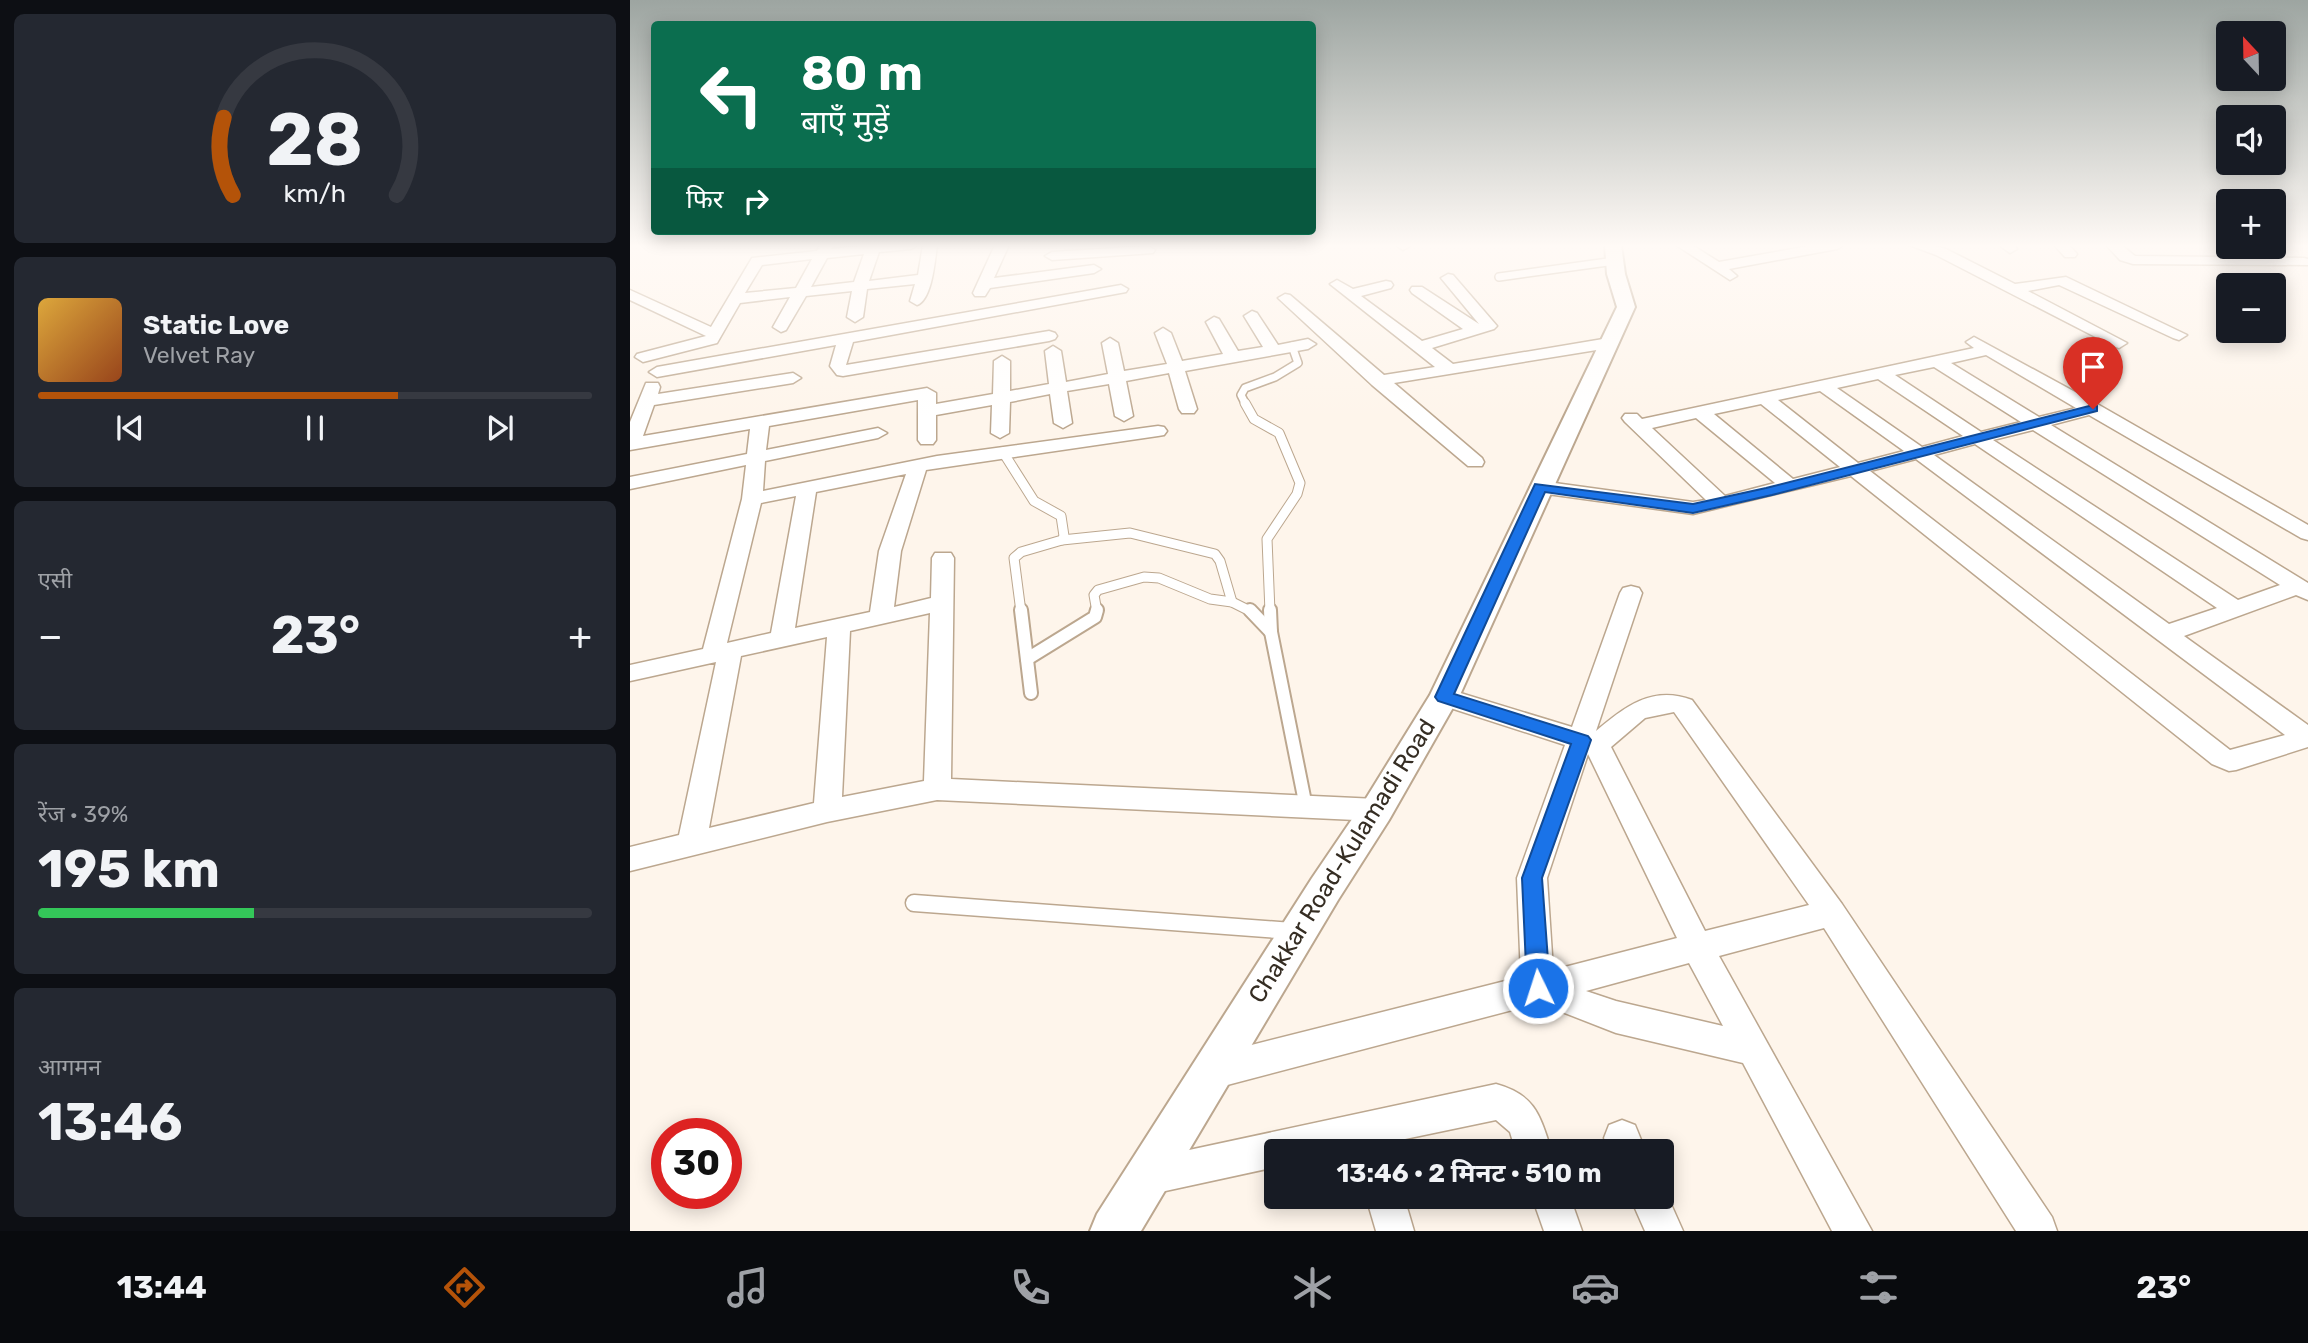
<!DOCTYPE html>
<html lang="hi">
<head>
<meta charset="utf-8">
<style>
	:root { --surface:#171b24; --page:#242831; --text:#f1f3f6; --muted:#9ea1a6; --line:#363941; --accent:#b45309 }
	body { margin:0; font-family:Rubik,"Noto Sans Devanagari",sans-serif; background:var(--page); color:var(--text); height:100vh; display:flex; flex-direction:column; font-size:26px; white-space:nowrap }
	* { box-sizing:border-box; margin:0 }
	p { font-size:23px; color:var(--muted) }
	.icon { flex:none; width:38px; height:38px; fill:none; stroke:currentColor; stroke-width:2; stroke-linecap:round; stroke-linejoin:round }
	.map { position:relative; flex:1; overflow:hidden }
	.sheet { display:flex; flex-direction:column; gap:14px; padding:14px; background:#0d0f14; width:630px }
	.sheet>* { flex:none }
	.banner { position:absolute; left:21px; top:21px; width:665px; height:214px; border-radius:7px; box-shadow:0 4px 18px #0003; background:#0b6e4f; color:#fff; overflow:hidden }
	.needle { width:46px; rotate:338deg }
	.fabs { position:absolute; left:1586px; top:21px; display:grid; gap:14px }
	.fabs a { display:grid; place-items:center; width:70px; height:70px; border-radius:7px; background:var(--surface); box-shadow:0 4px 18px #0003; font-size:35px }
	.speed { position:absolute; left:21px; top:1118px; display:flex; gap:14px; font-size:35px; font-weight:700; text-align:center }
	.speed>* { display:grid; place-content:center; width:91px; height:91px; border-radius:50%; background:var(--surface); box-shadow:0 4px 18px #0003; line-height:1 }
	.speed .limit { border:10px solid #d22; background:#fff; color:#111 }
	.pin { position:absolute; display:grid; place-items:center; width:60px; height:60px; color:#fff; margin:-72px -30px; border-radius:50% 50% 50% 0; rotate:-45deg; box-shadow:0 0 7px #0007 }
	.pin .icon { rotate:45deg }
	.me { position:absolute; width:77px; margin:-38px; rotate:356deg; stroke-linejoin:round; filter:drop-shadow(0 0 5px #0008) }
	.turn { display:flex; align-items:center; gap:24px; height:147px; padding:0 35px; font-size:32px }
	.turn .icon { width:91px; height:91px; stroke-width:2.5 }
	.turn b { display:block; font-size:49px; line-height:60px }
	.then { display:flex; align-items:center; height:66px; padding:0 35px; background:#0003; gap:14px; font-size:26px }
	.big { font-size:52px; font-weight:700; line-height:1.1 }
	.sheet .card { flex:1; display:flex; flex-direction:column; justify-content:center; gap:10px; min-width:0; padding:0 24px; border-radius:10px; background:var(--page) }
	.sheet .dial { align-items:center; gap:0 }
	.dial svg { height:182px; overflow:visible; fill:none; stroke:var(--line); stroke-width:7; stroke-linecap:round; text-anchor:middle }
	.dial text { fill:var(--text); stroke:none }
	.song { display:flex; align-items:center; gap:21px }
	.cover { width:84px; height:84px; border-radius:10px; background:linear-gradient(135deg,hsl(40 70% 55%),hsl(20 70% 35%)) }
	.played { height:7px; border-radius:4px; background:linear-gradient(90deg,var(--accent) 65%,var(--line) 65%) }
	.keys { display:flex; justify-content:space-around; direction:ltr }
	.heat { display:flex; justify-content:space-between; align-items:center; font-size:38px; direction:ltr }
	.charge { height:10px; border-radius:5px; background:linear-gradient(90deg,#34c759 39%,var(--line) 0) }
	.trip { position:absolute; left:634px; top:1139px; width:410px; height:70px; border-radius:7px; background:var(--surface); box-shadow:0 4px 18px #0003; font-weight:700; line-height:70px; text-align:center }
	.tab-bar { display:flex; height:112px; justify-content:space-around; align-items:center; background:#090b0e; color:var(--muted) }
	.tab-bar .icon { width:49px; height:49px }
	.tab-bar .on { color:var(--accent) }
	.tab-bar b { font-size:32px; color:var(--text) }
	main { display:flex; flex:1; min-height:0 }
	.map>svg:first-child { display:block }
	.lines { fill:none; stroke-linecap:round; stroke-linejoin:round }
	.service-far3-casing { stroke:#bca78f; stroke-width:10 }
	.service-far2-casing { stroke:#bca78f; stroke-width:11 }
	.service-far1-casing { stroke:#bca78f; stroke-width:16 }
	.service-casing { stroke:#bca78f; stroke-width:19 }
	.minor-casing { stroke:#bca78f; stroke-width:3 }
	.tertiary-casing { stroke:#bca78f; stroke-width:4 }
	.service-far3 { stroke:#fff; stroke-width:7 }
	.service-far2 { stroke:#fff; stroke-width:9 }
	.service-far1 { stroke:#fff; stroke-width:12 }
	.service { stroke:#fff; stroke-width:16 }
	.minor { fill:#fff; fill-rule:evenodd }
	.tertiary { fill:#fff; fill-rule:evenodd }
	.route { fill:#1a73e8; stroke:#114b97; stroke-width:2 }
	.labels { text-anchor:middle; stroke-width:7; stroke-linejoin:round; paint-order:stroke }
	.street-label { font-size:24px; fill:#352d23; stroke:#fff }
</style>
</head>
<body>
<main>
<section class="sheet">
<div class="card dial"><svg viewBox="0 0 100 80">
<path d="M14 69A42 42 0 1 1 86 69"/>
<path d="M14 69A42 42 0 0 1 10 35" stroke="#b45309"/>
<text x="50" y="56" font-size="32" font-weight="700">28</text>
<text x="50" y="72" font-size="11">km/h</text>
</svg></div>
<div class="card">
<div class="song"><i class="cover"></i><div><b>Static Love</b><p>Velvet Ray</p></div></div>
<div class="played"></div>
<div class="keys"><svg class="icon" aria-label="previous" viewBox="0 0 24 24"><path d="M18 5L8 12l10 7zM5 5v14"/></svg><svg class="icon" aria-label="pause" viewBox="0 0 24 24"><path d="M8 5v14M16 5v14"/></svg><svg class="icon" aria-label="next" viewBox="0 0 24 24"><path d="M6 5l10 7-10 7zM19 5v14"/></svg></div>
</div>
<div class="card"><p>एसी</p>
<div class="heat"><a>−</a><b class="big">23°</b><a>+</a></div>
</div>
<div class="card"><p>रेंज · 39%</p><b class="big">195 km</b><div class="charge"></div></div>
<div class="card"><p>आगमन</p><b class="big">13:46</b></div>
</section>
<div class="map">
<svg width="1678" height="1231" viewBox="0 0 1678 1231">
	<rect width="100%" height="100%" fill="#fef5eb"/>
	<g class="lines">
		<g class="service-far3-casing">
			<g id="service-far3">
				<polyline points="869,277 985,261"/>
				<polyline points="616,405 611,395 615,388 645,377 668,363 662,346"/>
			</g>
		</g>
		<g class="service-far2-casing">
			<g id="service-far2">
				<polyline points="615,403 624,419 649,433 670,483 667,494 637,539 640,612"/>
				<polyline points="373,452 404,501 431,516 434,536 432,540 391,552 384,558 391,612"/>
				<polyline points="432,540 500,533 585,554 590,561 602,602"/>
				<polyline points="467,612 464,595 468,590 514,577 529,578 580,599 602,602 622,612"/>
			</g>
		</g>
		<g class="service-far1-casing">
			<g id="service-far1">
				<polyline points="391,610 401,693"/>
				<polyline points="620,610 641,632"/>
				<polyline points="640,610 641,632 676,807"/>
				<polyline points="397,659 465,617 467,610"/>
			</g>
		</g>
		<g class="service-casing">
			<polyline id="service" points="284,903 662,931"/>
		</g>
		<g class="minor-casing">
			<g id="minor">
				<path d="M190 245H204L201 249 242 245H288L281 249 249 252 239 281 288 275 293 245H307C305 260 302 300 287 305L280 301 285 284 237 289 233 317 225 322 217 317 222 291 176 296 156 330 151 332 143 327 160 297 110 303 87 343 13 362 5 357 7 354 76 336 0 300V290L81 327 122 258 187 251ZM234 254 224 282 181 287 197 258ZM182 259 166 288 115 293 132 265Z"/>
				<polygon points="365,245 379,245 364,278 464,265 471,269 464,273 360,288 355,296 345,296 343,293"/>
				<polygon points="766,245 780,245 780,246 773,250"/>
				<polygon points="1046,245 1062,245 1089,262 1185,245 1214,245 1207,249 1099,269 1107,276 1100,280"/>
				<polygon points="1279,245 1301,245 1316,249 1385,284 1436,277 1557,335 1549,340 1543,338 1429,285 1398,291 1497,343 1489,348 1483,346 1306,255"/>
				<polygon points="1369,245 1384,245 1387,249 1380,253"/>
				<polygon points="1424,245 1439,245 1447,254 1445,257 1435,257"/>
				<polygon points="1476,245 1491,245 1505,256 1674,258 1678,259 1678,265 1503,264 1490,260"/>
				<polygon points="518,246 525,250 523,253 422,260 415,256 422,252"/>
				<polygon points="818,274 823,275 867,326 864,329 802,348 823,364 979,338 987,343 979,348 764,383 852,458 854,462 852,466 838,466 742,385 648,298 655,294 660,295 754,375 805,367 700,284 707,280 723,289 756,281 761,282 763,285 761,288 731,296 792,341 833,329 782,293 780,290 782,287 792,287 849,324 811,278"/>
				<polygon points="491,285 498,289 496,292 223,342 216,365 419,331 425,333 427,336 425,339 419,341 213,376 207,375 200,366 206,345 27,377 19,372 27,367"/>
				<path d="M622 311 627 313 648 345 678 339 686 344 678 349 555 371 567 409 564 413H552L549 409 539 373 496 381 503 416 494 421 485 416 479 384 437 391 442 423 433 428 424 423 420 394 380 402 379 433 370 438 361 433 362 405 306 415V440L303 444H291L288 440V400L139 426 136 450 248 428 257 433 248 438 135 461 133 491 307 456 528 426 534 427 537 431 534 435 528 436 296 470 271 551 264 607 301 598 302 558 305 553H321L324 558 321 779 747 799 757 802 761 810 757 818 747 821 307 800 197 822 0 871V847L49 835 86 662 0 681V665L73 649 112 499 116 465 0 489V477L117 454 120 429 0 450V422L16 383H28L30 387 28 394 163 373 171 378 163 383 24 405 13 436 297 388 306 393V404L363 394 364 361 372 356 380 361V391L419 384 415 351 423 346 431 351 436 382 478 374 472 343 480 338 488 343 494 371 537 364 525 333 533 328 541 333 552 361 593 354 576 322 584 317 589 319 608 351 633 347 614 316ZM276 474 249 551 240 612 165 628 186 492ZM166 496 141 633 97 643 131 503ZM300 613 294 781 212 797 220 631ZM197 637 184 803 79 828 111 656Z"/>
				<path d="M1344 337 1469 405 1678 525V540L1671 538 1459 415 1421 425 1678 583V600L1666 595 1554 636 1678 725V747L1606 770 1599 771 1582 764 1221 476 1063 514 910 493 900 487 910 481 1063 502 1076 500 995 422 992 418 995 414H1007L1012 419 1344 348 1336 342ZM1356 355 1446 408 1409 417 1321 363ZM1304 367 1391 422 1351 432 1265 375ZM1248 379 1333 436 1292 447 1207 388ZM1190 391 1274 451 1228 463 1148 400ZM1131 404 1210 467 1163 479 1084 414ZM1066 418 1145 483 1095 496 1022 428ZM1403 430 1650 585 1608 600 1363 440ZM1345 444 1587 608 1539 624 1304 455ZM1286 459 1655 735 1600 750 1240 471Z"/>
				<path d="M1001 586 1009 588 1012 593 966 731C995 707 1022 685 1062 700L1212 904 1422 1217 1427 1231H1386L1194 928 1089 956 1242 1231H1202L1113 1063 986 1033 909 1003 582 1089 570 1084 565 1072 570 1060 582 1055 891 977 887 878 935 745 805 703 802 697 805 691 814 688 942 727 990 593 993 588ZM1044 712 1179 905 1075 931 981 747 1015 718ZM958 754 1047 938 923 970 917 878ZM1059 963 1093 1026 986 1001 956 991Z"/>
				<path d="M866 1084C906 1095 910 1116 922 1152H886L880 1132 866 1120 756 1143 759 1152H646V1167L517 1195 504 1190 499 1177 504 1164 517 1159Z"/>
				<polygon points="992,1120 1005,1125 1016,1152 980,1152 974,1138 979,1125"/>
				<polygon points="1031,1183 1032,1184 1053,1231 1015,1231 1000,1197 1031,1197"/>
				<polygon points="736,1197 774,1197 784,1231 746,1231"/>
				<polygon points="902,1197 940,1197 952,1231 914,1231"/>
			</g>
		</g>
		<g class="tertiary-casing">
			<polygon id="tertiary" points="975,245 991,245 995,274 1005,307 829,697 759,820 708,900 511,1231 460,1231 467,1214 682,878 735,800 800,695 987,307 977,274"/>
		</g>
		<use href="#service-far3" class="service-far3"/>
		<use href="#service-far2" class="service-far2"/>
		<use href="#service-far1" class="service-far1"/>
		<use href="#service" class="service"/>
		<use href="#minor" class="minor"/>
		<use href="#tertiary" class="tertiary"/>
	</g>
	<linearGradient id="sky" x2="0" y2="1"><stop stop-color="#9da5a1"/><stop offset="0.59" stop-color="#fffaf6"/><stop offset="1" stop-color="#fffaf6" stop-opacity="0"/></linearGradient>
	<rect width="1678" height="417" fill="url(#sky)"/>
	<polygon class="route" points="1463,405 1467,406 1467,411 1142,495 1063,513 915,492 824,694 958,736 961,740 912,878 920,988 916,995 908,998 900,995 897,988 892,878 941,744 808,701 805,697 905,484 1063,504 1136,488"/>
	<g class="labels">
		<g class="street-label">
			<text transform="translate(712 861) rotate(-58)" y="8">Chakkar Road-Kulamadi Road</text>
		</g>
	</g>
</svg>
<div class="fabs">
<a><svg class="needle" viewBox="-14 -14 28 28"><path d="M0-13l5 13h-10z" fill="#e53935"/><path d="M0 13l5-13h-10z" fill="#9ea1a6"/></svg></a>
<a><svg class="icon" aria-label="sound" viewBox="0 0 24 24"><path d="M4 9h4l5-4v14l-5-4H4zM17 9q2 3 0 6"/></svg></a>
<a>+</a>
<a>−</a>
</div>
<div class="speed"><div class="limit">30</div></div>
<div class="pin" style="left:1463px;top:409px;background:#d93025"><svg class="icon" aria-label="arrive" viewBox="0 0 24 24"><path d="M6 21V4h12l-3 4 3 4H6"/></svg></div>
<svg class="me" style="left:908px;top:988px" viewBox="-20 -20 40 40"><circle r="17" fill="#1a73e8" stroke="#fff" stroke-width="3"/><path d="M0-11L8 9 0 5-8 9z" fill="#fff"/></svg>
<div class="trip">13:46 · 2 मिनट · 510 m</div>
<div class="banner">
<div class="turn"><svg class="icon" aria-label="left" viewBox="0 0 24 24"><path d="M17 20v-9H6M10 6l-5 5 5 5"/></svg><div><b>80 m</b>बाएँ मुड़ें</div></div>
<div class="then">फिर<svg class="icon" aria-label="right" viewBox="0 0 24 24"><path d="M7 20v-9h11M14 6l5 5-5 5"/></svg></div>
</div>
</div>
</main>
<nav class="tab-bar">
<b>13:44</b>
<svg class="icon on" aria-label="directions" viewBox="0 0 24 24"><path d="M12 3l9 9-9 9-9-9zM9 14v-3h6M13 9l2 2-2 2"/></svg>
<svg class="icon" aria-label="music" viewBox="0 0 24 24"><path d="M9 18V5l10-2v13"/><circle cx="6" cy="18" r="3"/><circle cx="16" cy="16" r="3"/></svg>
<svg class="icon" aria-label="phone" viewBox="0 0 24 24"><path d="M5 4h4l2 5-3 2q2 4 5 5l2-3 5 2v4C11 20 4 13 5 4z"/></svg>
<svg class="icon" aria-label="climate" viewBox="0 0 24 24"><path d="M12 3v18M4 7l16 10M4 17L20 7"/></svg>
<svg class="icon" aria-label="car" viewBox="0 0 24 24"><path d="M5 17H2v-5l4-1 3-4h7l3 4 3 1v5h-3M9 17h6M6 11h13"/><circle cx="7" cy="17" r="2"/><circle cx="17" cy="17" r="2"/></svg>
<svg class="icon" aria-label="filters" viewBox="0 0 24 24"><path d="M4 7h16M4 17h16"/><circle cx="9" cy="7" r="2"/><circle cx="15" cy="17" r="2"/></svg>
<b>23°</b>
</nav>
</body>
</html>
